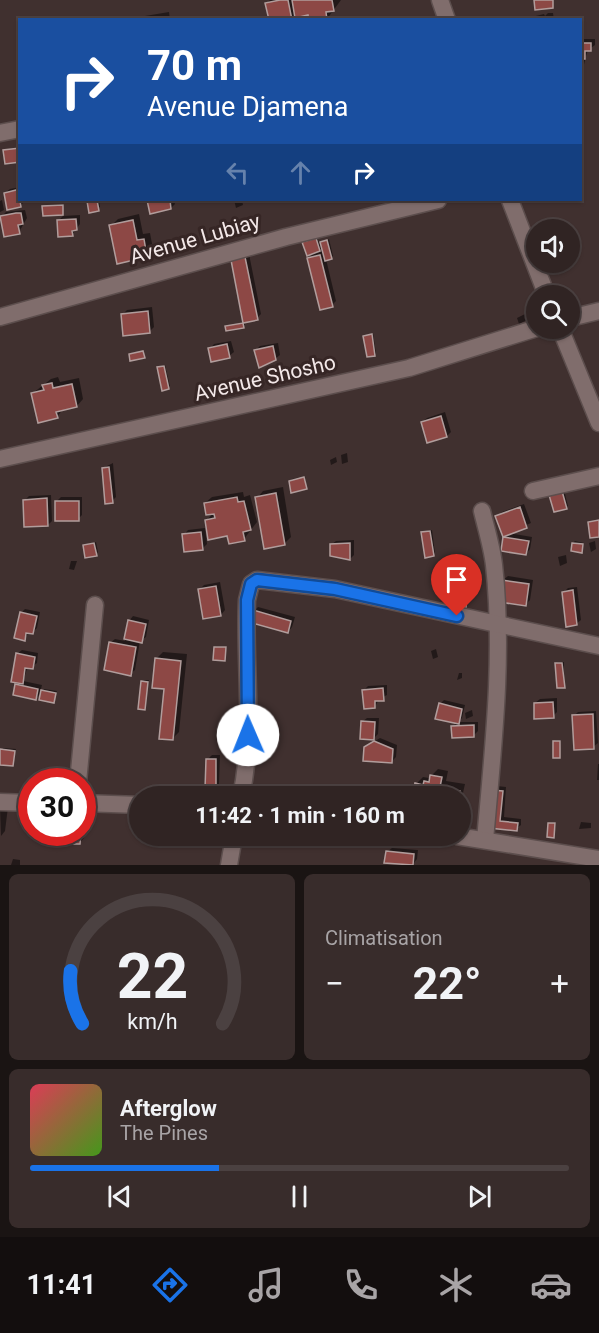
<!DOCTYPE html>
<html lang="fr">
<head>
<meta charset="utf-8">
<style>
	:root { --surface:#302423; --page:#382c2b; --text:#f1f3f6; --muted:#a8a4a6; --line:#4b4141; --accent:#1a73e8 }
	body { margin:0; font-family:Roboto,sans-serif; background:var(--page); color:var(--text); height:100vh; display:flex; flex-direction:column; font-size:22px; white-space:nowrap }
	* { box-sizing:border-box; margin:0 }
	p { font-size:20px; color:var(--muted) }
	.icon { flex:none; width:33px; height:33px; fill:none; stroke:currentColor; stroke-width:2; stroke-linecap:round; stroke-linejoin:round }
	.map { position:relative; height:865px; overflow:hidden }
	.drawer { display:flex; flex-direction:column; gap:9px; padding:9px; background:#1a1413; flex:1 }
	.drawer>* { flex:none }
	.banner { position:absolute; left:18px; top:18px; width:564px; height:183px; border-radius:0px; box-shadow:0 2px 4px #0004,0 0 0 2px var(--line); background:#1a4fa0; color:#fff; overflow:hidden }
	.tools { position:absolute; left:526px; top:219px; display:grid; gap:12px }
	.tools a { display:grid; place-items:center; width:54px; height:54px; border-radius:50%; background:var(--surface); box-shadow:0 2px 4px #0004,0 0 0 2px var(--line); font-size:30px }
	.speed { position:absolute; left:18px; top:768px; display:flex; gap:12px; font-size:30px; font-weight:700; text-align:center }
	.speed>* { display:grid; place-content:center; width:78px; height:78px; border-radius:50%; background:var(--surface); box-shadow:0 2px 4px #0004,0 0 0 2px var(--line); line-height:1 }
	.speed .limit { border:9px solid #d22; background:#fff; color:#111 }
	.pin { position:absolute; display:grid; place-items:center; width:51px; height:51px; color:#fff; margin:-62px -26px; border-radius:50% 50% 50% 0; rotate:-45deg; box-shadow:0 0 6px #0007 }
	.pin .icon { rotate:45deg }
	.me { position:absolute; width:66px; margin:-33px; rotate:359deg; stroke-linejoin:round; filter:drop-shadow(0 0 4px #0008) }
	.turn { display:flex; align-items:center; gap:21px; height:126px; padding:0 30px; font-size:27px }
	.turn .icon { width:78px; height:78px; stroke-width:2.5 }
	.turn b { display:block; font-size:42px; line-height:51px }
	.lanes { display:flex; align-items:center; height:57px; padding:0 30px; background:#0003; justify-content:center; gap:30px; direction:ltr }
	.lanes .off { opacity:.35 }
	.big { font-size:45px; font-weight:700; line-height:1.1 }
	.drawer .widget { flex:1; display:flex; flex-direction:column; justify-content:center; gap:9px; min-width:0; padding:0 21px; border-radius:9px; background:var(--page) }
	.drawer .dial { align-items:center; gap:0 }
	.dial svg { height:156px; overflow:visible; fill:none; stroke:var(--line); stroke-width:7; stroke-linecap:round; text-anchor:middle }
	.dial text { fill:var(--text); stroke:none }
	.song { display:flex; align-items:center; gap:18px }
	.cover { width:72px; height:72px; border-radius:9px; background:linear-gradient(135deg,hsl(350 70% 55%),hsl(100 70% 35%)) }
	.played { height:6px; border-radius:3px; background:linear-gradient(90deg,var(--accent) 35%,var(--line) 35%) }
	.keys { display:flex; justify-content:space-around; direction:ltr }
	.heat { display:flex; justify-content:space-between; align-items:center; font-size:33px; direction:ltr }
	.drawer .tiles { flex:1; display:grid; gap:9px; grid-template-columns:1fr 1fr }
	.widget:last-child { grid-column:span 2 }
	.trip { position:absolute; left:129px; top:786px; width:342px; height:60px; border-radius:30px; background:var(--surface); box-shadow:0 2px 4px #0004,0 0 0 2px var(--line); font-weight:700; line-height:60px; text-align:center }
	.menu { display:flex; height:96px; justify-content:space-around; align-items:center; background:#130e0e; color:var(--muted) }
	.menu .icon { width:42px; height:42px }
	.menu .current { color:var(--accent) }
	.menu b { font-size:27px; color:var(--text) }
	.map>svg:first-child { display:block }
	.shadow { fill:#0007; fill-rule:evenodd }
	.building { fill:#8d4845; stroke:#b19d9c; stroke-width:1.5 }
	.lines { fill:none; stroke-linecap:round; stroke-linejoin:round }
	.minor-casing { stroke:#5c4e4d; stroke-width:19 }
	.minor { stroke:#806d6c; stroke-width:16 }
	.route-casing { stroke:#114b97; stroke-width:15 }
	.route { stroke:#1a73e8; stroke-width:10 }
	.labels { text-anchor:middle; stroke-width:6; stroke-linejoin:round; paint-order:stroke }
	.street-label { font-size:21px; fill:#f3e8e8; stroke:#362625 }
</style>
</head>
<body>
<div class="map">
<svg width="599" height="865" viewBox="0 0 599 865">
	<rect width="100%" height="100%" fill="#40302f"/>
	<g class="shadow">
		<polygon points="270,0 341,0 327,19 310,14 299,16 300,20 270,20 267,3"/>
		<polygon points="169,12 170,20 141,20 145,16"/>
		<polygon points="548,13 553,13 554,20 519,20 544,14 545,16"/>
		<polygon points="580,39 595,39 595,45 588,50 586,56 583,69 580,69"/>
		<polygon points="20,187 20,200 25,201 21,205 5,193 10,189"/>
		<polygon points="2,200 4,210 0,212 0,201"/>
		<polygon points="30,200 47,200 30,202"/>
		<polygon points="90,200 99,200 100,207 90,211"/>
		<polygon points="149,200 174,200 175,204 171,208 151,212"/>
		<polygon points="234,200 242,200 243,205 236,208"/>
		<polygon points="64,204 62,214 44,207 46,205"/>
		<polygon points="25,210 27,218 19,232 1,217 6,212"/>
		<polygon points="139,214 143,234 150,233 153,249 146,256 111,226 118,219"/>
		<polygon points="80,215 80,224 72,235 59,220 63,216"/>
		<path d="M317 237 320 245 329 239 333 256 326 259 336 301 332 305 309 258 316 251 304 243ZM323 247 324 251 316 253Z"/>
		<polygon points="249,254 261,314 257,318 244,321 245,325 243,326 227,327 244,322 232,261"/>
		<polygon points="152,307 154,327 150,331 123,314 127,310"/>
		<polygon points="527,313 529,319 519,324 517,318"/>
		<polygon points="373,333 376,353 374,355 365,336"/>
		<polygon points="231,341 234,352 229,356 210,349 214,344"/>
		<polygon points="278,343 280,355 275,359 256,350 260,346"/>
		<polygon points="165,365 170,386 168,388 159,368"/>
		<polygon points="58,377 60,382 79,378 83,399 77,406 63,409 57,417 33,393 51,379"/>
		<polygon points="445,412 451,432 447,436 422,422 427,418"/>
		<polygon points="347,453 348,462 342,464 341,455"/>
		<polygon points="336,457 337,462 331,465 330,460"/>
		<polygon points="113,463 116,497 112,501 103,468"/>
		<polygon points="305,476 306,488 290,481 292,479"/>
		<polygon points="283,487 291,537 285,543 257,498 263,491"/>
		<polygon points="564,490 568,506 566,507 551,495"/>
		<polygon points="243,492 244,497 250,495 257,522 244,539 228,534 207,520 214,512 205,503 212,497"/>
		<polygon points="51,495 52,521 48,525 25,500 29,496"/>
		<polygon points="61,497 82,497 82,515 78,519 56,502"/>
		<polygon points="524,504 531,523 508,533 532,537 530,549 526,554 502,550 504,536 497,516 502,512"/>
		<polygon points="205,528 207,544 202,549 184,535 188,530"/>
		<polygon points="432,530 435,553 433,555 423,532"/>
		<polygon points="354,540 354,555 350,559 342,559 342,555 331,545 336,541"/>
		<polygon points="575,541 584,543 581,551 573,543"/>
		<polygon points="595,541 596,549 591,552 589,543"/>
		<polygon points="96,542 98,552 96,554 85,545"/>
		<polygon points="566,555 567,563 560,566 558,557"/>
		<polygon points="71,561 77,561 74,570 69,569"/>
		<polygon points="508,576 533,580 530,600 526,604 503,580"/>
		<polygon points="220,582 225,610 221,615 199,590 204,585"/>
		<polygon points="577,587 581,620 576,624 564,592 568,588"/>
		<polygon points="462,593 468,594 466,607 460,595"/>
		<polygon points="258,607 295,617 292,627 288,632 254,611"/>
		<polygon points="25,609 40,612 37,628 33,632 29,632 24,639 21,613"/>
		<polygon points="133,616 149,620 146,637 140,641 135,670 130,674 110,643 115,639 125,641 129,621"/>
		<polygon points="217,646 227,646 224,659 215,647"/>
		<polygon points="436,649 438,657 433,659 431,651"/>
		<polygon points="22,650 38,653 37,663 32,667 28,666 23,681 42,685 40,693 44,689 57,691 53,702 42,692 36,698 16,685 19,682 17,654"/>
		<polygon points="163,652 187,654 179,732 172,739 165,688 156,659"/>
		<polygon points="558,662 564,662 564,686 556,664"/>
		<polygon points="459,673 462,673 462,678 457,680"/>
		<polygon points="144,680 149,680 144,708 142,682"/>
		<polygon points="387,685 387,695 379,699 375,707 364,690 368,686"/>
		<polygon points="557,698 557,712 553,716 535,703 540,699"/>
		<polygon points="444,700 465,705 462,718 458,722 478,722 478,731 474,735 453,727 457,722 440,704"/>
		<polygon points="472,710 473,716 466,719 465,713"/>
		<polygon points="596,711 598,743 593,747 574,716 578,712"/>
		<polygon points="367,718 379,718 378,734 374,738 362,722"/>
		<polygon points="380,738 397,745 396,757 391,762 365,747"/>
		<polygon points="556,740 561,740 559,756 554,742"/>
		<polygon points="3,748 16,749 13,764 0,763"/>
		<polygon points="212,755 220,755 219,784 215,788 207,760"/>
		<polygon points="598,764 599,764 599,780 597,780"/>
		<polygon points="438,769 448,771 446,781 465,784 460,806 460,796 414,796 416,784 423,777 429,778"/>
		<polygon points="497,786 506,787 504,817 521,819 521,825 516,829 490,827"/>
		<polygon points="0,806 8,807 5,831 1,836"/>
		<polygon points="27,807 32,807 32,817 23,818 22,811"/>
		<polygon points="82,821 85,822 84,838 80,842 59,832 82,832"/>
		<polygon points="551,822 556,822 554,836 549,823"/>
		<polygon points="581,822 591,823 591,828 579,829"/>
		<polygon points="392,848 418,850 417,859 413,864 387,852"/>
		<polygon points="13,859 20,860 20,865 11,865"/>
	</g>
	<g class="building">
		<polygon points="280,0 288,0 292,20 269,20 265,3"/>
		<polygon points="292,0 332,0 334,11 326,12 327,20 309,20 308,15 295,18"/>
		<polygon points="534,0 553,0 553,8 535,10"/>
		<polygon points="580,43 591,43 591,51 585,51 585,59 580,59"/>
		<polygon points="20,148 20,162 5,164 3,150"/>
		<polygon points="20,189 20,200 24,200 20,201 21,207 7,210 4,193"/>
		<polygon points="97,200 99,211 89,213 87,201"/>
		<polygon points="147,200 170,200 171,209 150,214"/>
		<polygon points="63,205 63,215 43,216 42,206"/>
		<polygon points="16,213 21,213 23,224 18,225 20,234 4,237 0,216"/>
		<polygon points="76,219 77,230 72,231 73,236 58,237 57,220"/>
		<polygon points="133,220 137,240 144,239 147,257 117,264 109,225"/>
		<polygon points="316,238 320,251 307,256 302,242"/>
		<polygon points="327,240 332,259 325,261 320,242"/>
		<polygon points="320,255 333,307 320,310 307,258"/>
		<polygon points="245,257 258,320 243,323 231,260"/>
		<polygon points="148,311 150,333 123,336 121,314"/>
		<polygon points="243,323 244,328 226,331 225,326"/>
		<polygon points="372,334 375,356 367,357 363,336"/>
		<polygon points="227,344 230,358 211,362 208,348"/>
		<polygon points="273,346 276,360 259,368 254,350"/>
		<polygon points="143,351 145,358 130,361 129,354"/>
		<polygon points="164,366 169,389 162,391 157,367"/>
		<polygon points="52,383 53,388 72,384 77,407 56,412 58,418 38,423 31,393 44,390 42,385"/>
		<polygon points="441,416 447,437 427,443 421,422"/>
		<polygon points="109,467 113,503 105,504 102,468"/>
		<polygon points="304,477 307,489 291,493 289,481"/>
		<polygon points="562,491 567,509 554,512 549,495"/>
		<polygon points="276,493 285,545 264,549 255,497"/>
		<polygon points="237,497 238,502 244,501 251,530 243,532 245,541 229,544 227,536 208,540 205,520 215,518 214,514 206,515 204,503"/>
		<polygon points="47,498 48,526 24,527 23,500"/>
		<rect x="55" y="501" width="24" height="20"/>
		<polygon points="520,507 527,528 503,537 495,516"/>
		<polygon points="599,520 599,537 590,538 588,522"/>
		<polygon points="430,531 434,556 425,558 421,532"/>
		<polygon points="201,532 203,550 184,552 182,534"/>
		<polygon points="503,537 529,541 526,555 501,551"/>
		<polygon points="94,543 97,556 85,558 83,545"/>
		<polygon points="350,543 350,560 330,556 330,544"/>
		<polygon points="572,543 583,544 582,553 571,551"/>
		<polygon points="502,580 529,584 526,606 499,602"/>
		<polygon points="216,586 221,616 203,619 198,589"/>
		<polygon points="573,590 577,625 566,627 562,592"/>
		<polygon points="459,594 467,595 466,608 458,608"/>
		<polygon points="253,610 291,621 288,633 249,622"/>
		<polygon points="20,612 37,616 33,634 26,633 25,641 14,638"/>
		<polygon points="128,620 146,624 142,643 124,639"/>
		<polygon points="109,642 136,647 131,676 104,670"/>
		<polygon points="214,647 226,647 225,661 213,660"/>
		<polygon points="16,653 35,657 33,669 25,668 23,684 11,682"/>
		<polygon points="155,658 181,661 173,740 159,739 164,689 152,688"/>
		<polygon points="555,663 562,663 565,688 557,688"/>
		<polygon points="141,681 148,682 145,710 138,709"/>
		<polygon points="15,684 38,689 36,700 13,695"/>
		<polygon points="383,688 384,701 375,701 375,708 364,709 362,690"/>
		<polygon points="41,690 56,693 54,703 39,700"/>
		<polygon points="553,702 554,718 534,719 534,703"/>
		<polygon points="439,703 462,709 459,724 435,719"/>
		<polygon points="593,714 594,749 574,750 572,715"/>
		<polygon points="361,721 375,722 374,740 360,739"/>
		<polygon points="474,725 474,737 452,738 451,726"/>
		<polygon points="374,741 393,749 392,763 363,761 364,747"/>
		<rect x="553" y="741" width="7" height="17"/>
		<polygon points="0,749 15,751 13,766 0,765"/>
		<polygon points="206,759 216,759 216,790 205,789"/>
		<polygon points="430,775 442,777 440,787 460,791 459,796 412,796 415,783 423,785 424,781 429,782"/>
		<polygon points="492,790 503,791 500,821 518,823 517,831 489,828"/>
		<polygon points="548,823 555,823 554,838 547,837"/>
		<polygon points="58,832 81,832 80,844 57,844"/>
		<polygon points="386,851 414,854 413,865 384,863"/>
	</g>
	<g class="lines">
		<g class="minor-casing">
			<g id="minor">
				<polyline points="440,0 447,20"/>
				<polyline points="0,133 20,129"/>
				<polyline points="510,200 547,296"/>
				<polyline points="0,317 286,237 438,200"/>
				<polyline points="570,318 599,311"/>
				<polyline points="560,328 599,423"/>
				<polyline points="0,459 409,368 537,328"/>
				<polyline points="533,491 599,476"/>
				<path d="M482 511C486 528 492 547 494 565 504 656 493 749 485 840"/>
				<polyline points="78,782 95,605"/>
				<path d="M241 796C255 733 244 665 247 600L251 584 257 580 335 589 599 646"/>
				<polyline points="0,802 32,803"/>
				<polyline points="82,803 140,805"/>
				<polyline points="457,836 599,859"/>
				<polyline points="229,865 234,836"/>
			</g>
		</g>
		<use href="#minor" class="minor"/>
	</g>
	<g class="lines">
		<g class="route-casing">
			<polyline id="route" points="248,735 247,600 251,584 257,580 335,589 457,616"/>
		</g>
		<use href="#route" class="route"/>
	</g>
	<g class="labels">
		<g class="street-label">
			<text transform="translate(195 239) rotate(-16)" y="7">Avenue Lubiay</text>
			<text transform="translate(265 378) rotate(-13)" y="7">Avenue Shosho</text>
		</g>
	</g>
</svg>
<div class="tools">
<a><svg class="icon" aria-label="sound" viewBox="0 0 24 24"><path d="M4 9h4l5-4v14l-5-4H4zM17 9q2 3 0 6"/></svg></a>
<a><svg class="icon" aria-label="search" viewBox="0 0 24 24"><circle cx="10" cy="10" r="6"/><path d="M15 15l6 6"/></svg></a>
</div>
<div class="speed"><div class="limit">30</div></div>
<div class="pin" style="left:457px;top:616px;background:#d93025"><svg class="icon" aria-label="arrive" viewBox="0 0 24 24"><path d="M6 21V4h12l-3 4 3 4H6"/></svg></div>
<svg class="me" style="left:248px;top:735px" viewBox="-20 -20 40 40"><circle r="19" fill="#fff"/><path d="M0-13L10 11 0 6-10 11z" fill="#1a73e8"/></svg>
<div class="trip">11:42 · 1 min · 160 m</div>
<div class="banner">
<div class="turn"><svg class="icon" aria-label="right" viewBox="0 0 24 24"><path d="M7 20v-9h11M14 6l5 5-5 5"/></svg><div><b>70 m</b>Avenue Djamena</div></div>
<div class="lanes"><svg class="icon off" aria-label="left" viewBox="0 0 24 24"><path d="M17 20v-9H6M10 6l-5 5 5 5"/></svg><svg class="icon off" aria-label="ahead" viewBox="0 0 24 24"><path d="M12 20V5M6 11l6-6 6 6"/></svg><svg class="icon" aria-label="right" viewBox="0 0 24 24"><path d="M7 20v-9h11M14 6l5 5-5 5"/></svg></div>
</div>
</div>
<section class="drawer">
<div class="tiles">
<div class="widget dial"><svg viewBox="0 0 100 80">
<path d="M14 69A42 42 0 1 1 86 69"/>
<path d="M14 69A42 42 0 0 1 8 42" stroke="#1a73e8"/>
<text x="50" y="56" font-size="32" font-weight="700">22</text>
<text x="50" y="72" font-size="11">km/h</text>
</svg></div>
<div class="widget"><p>Climatisation</p>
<div class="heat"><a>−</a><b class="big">22°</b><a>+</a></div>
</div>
<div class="widget">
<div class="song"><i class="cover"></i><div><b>Afterglow</b><p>The Pines</p></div></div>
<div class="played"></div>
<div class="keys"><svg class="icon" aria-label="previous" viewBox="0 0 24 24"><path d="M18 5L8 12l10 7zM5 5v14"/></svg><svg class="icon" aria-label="pause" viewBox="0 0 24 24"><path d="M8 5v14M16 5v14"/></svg><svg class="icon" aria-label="next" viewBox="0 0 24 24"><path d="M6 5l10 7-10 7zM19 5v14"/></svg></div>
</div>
</div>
</section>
<nav class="menu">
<b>11:41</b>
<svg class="icon current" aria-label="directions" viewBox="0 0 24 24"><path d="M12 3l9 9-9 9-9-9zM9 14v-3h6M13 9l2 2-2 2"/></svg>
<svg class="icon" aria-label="music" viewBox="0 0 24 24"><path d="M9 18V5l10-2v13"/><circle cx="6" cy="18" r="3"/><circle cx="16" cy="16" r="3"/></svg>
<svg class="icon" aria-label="phone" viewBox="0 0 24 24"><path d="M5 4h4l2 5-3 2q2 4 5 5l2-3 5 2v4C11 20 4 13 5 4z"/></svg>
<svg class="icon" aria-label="climate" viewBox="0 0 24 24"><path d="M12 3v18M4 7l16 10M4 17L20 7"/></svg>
<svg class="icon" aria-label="car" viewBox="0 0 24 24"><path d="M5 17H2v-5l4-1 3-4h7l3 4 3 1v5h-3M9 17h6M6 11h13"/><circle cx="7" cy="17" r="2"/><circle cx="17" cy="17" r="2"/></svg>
</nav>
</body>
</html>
